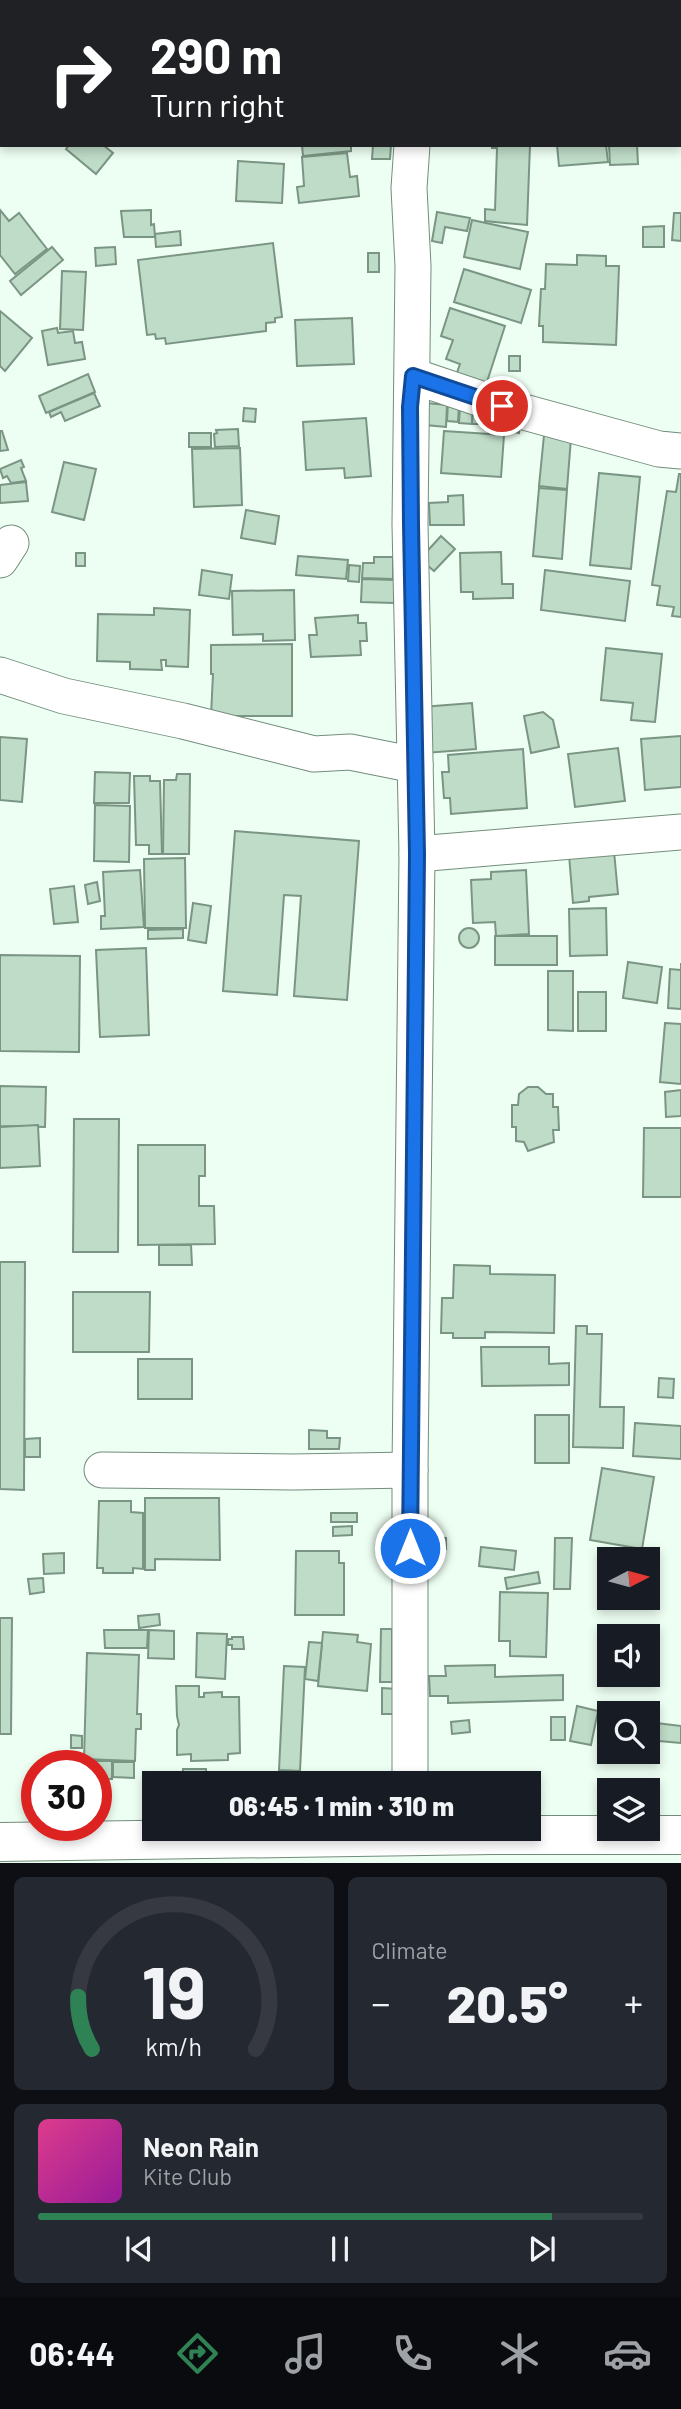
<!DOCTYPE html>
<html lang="en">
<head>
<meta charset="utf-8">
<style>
	:root { --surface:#171b24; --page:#242831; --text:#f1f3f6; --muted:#9ea1a6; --line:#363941; --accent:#2f8254 }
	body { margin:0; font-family:Barlow,sans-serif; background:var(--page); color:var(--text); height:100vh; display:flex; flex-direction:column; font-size:26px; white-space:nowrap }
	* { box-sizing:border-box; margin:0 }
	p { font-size:23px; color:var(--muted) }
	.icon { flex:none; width:38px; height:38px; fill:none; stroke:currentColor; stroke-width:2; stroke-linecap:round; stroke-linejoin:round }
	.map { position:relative; height:1863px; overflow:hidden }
	.details { display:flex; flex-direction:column; gap:14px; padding:14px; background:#0d0f14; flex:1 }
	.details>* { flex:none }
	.hud { position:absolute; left:0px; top:0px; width:682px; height:147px; box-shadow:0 4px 10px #0003; background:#202124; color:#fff; overflow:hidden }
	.needle { width:46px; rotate:84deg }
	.tools { position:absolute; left:597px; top:1547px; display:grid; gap:14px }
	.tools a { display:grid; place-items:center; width:63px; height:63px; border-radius:0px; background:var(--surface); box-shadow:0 4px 10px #0003; font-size:35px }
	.speed { position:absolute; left:21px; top:1750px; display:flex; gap:14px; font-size:35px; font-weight:700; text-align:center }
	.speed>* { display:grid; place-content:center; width:91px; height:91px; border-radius:50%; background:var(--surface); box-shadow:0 4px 10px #0003; line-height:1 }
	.speed .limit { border:10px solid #d22; background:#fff; color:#111 }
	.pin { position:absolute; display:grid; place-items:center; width:60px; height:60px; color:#fff; margin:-30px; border:4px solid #fff; border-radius:50%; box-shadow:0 2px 7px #0007 }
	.me { position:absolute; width:77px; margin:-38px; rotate:0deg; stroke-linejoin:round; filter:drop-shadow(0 0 5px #0008) }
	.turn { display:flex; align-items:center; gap:24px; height:147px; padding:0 35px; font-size:32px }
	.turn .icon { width:91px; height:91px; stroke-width:2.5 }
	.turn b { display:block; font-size:49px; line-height:60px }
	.big { font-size:52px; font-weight:800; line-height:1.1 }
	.details .tile { flex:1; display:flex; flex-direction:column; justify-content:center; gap:10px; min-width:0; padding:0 24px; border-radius:10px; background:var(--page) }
	.details .dial { align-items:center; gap:0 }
	.dial svg { height:182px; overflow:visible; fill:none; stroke:var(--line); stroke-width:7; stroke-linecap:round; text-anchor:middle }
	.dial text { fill:var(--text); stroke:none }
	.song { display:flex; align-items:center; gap:21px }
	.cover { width:84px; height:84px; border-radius:10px; background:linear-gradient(135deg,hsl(330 70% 55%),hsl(300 70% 35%)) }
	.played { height:7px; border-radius:4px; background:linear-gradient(90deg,var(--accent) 85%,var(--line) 85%) }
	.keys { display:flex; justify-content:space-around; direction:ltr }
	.heat { display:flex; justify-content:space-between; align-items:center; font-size:38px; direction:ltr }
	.details .tiles { flex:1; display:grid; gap:14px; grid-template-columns:1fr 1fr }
	.tile:last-child { grid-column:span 2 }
	.trip { position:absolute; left:142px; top:1771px; width:399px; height:70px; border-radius:0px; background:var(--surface); box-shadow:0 4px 10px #0003; font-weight:800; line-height:70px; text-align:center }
	.dock { display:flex; height:112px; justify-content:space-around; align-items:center; background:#090b0e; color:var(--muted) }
	.dock .icon { width:49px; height:49px }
	.dock .current { color:var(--accent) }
	.dock b { font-size:32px; color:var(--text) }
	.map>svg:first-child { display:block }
	.building { fill:#bfdcc8; stroke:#7a9583; stroke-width:2 }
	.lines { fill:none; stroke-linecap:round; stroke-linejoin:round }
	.minor-casing { stroke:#728d7b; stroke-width:37 }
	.highway-casing { stroke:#728d7b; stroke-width:40 }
	.minor { stroke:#fff; stroke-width:35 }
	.highway { stroke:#fff; stroke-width:38 }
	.route-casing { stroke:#114b97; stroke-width:18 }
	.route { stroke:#1a73e8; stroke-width:12 }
</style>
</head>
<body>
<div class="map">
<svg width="681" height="1863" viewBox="0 0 681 1863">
	<rect width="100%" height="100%" fill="#edfef2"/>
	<g class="building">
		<polygon points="297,0 344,0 343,2 296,2"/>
		<rect x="346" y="0" width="65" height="2"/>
		<polygon points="69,145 103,145 113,153 96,174 66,149"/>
		<polygon points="302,145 351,145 351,151 303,156"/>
		<polygon points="373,145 391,145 390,159 372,159"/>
		<polygon points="492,145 530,145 527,225 485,221 485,209 495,210 497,148 492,148"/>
		<polygon points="557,145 606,145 608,162 559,166"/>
		<polygon points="609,145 637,145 638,164 610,165"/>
		<polygon points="347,153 350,177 357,176 359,196 299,203 297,187 304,186 302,157"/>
		<polygon points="238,161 284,164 282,203 236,201"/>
		<polygon points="0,210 9,221 19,213 47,249 15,274 0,255"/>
		<polygon points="151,210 151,225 154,224 155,237 124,237 121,211"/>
		<polygon points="437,212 470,218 467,231 445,227 442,243 432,241"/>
		<polygon points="674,213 681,213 681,241 672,240"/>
		<polygon points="472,220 528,232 520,269 464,257"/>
		<polygon points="664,226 664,247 643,247 643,227"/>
		<polygon points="180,231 181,245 156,247 155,234"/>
		<polygon points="273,243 282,317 275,318 275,322 266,323 266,331 166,344 165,338 156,339 155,334 147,335 138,260"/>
		<polygon points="52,247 63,260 21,295 10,281"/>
		<polygon points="115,247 116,264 96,266 95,248"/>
		<rect x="368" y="253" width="11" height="19"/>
		<polygon points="577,255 606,256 606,266 619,266 616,345 543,342 543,326 539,326 541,289 545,289 546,264 577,265"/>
		<polygon points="464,269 531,290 521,323 454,302"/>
		<polygon points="62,271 86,272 83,330 60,329"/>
		<polygon points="450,308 505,326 485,388 455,378 460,364 446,359 453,340 441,336"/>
		<polygon points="0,311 32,338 5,371 0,366"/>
		<polygon points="352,318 354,364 297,366 295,320"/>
		<polygon points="57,328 58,333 73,331 75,343 82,342 85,359 48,365 42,331"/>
		<rect x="509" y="356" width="11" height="15"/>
		<polygon points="88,374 95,392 46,413 39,396"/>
		<polygon points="94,393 100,406 65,421 61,412 51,417 49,412"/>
		<polygon points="426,403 447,405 446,427 425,425"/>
		<polygon points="448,403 459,404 458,422 447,421"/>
		<polygon points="460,407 473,408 472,424 459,423"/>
		<polygon points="244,408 256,409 255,422 243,421"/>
		<polygon points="473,408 487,409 486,424 472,424"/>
		<polygon points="499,415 521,419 519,433 497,429"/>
		<polygon points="366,418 371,476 345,478 344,468 306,470 303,422"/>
		<polygon points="238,429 239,446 215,447 214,434 217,433 216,430"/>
		<polygon points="0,431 2,431 8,450 0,451"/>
		<polygon points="444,431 504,435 501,477 441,473"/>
		<rect x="189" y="433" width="22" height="14"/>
		<polygon points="544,435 571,438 567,489 539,486"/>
		<polygon points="240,448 242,505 194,507 192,449"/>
		<polygon points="21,460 24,467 21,468 26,481 11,483 7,476 3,478 0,469"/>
		<polygon points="64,462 96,469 84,520 52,512"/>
		<polygon points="599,473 640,477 631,569 590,565"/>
		<polygon points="679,474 681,474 681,617 672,616 674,607 657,605 660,586 652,585 667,491 676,492"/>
		<polygon points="26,482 28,501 0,503 0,485"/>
		<polygon points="539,488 567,490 562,559 533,556"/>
		<polygon points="463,495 464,525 430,525 429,503 448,502 448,496"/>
		<polygon points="246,510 279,516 275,544 241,538"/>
		<polygon points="441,536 455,549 434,571 420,559"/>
		<polygon points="501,552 502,584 513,584 513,598 473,599 473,592 461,592 460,553"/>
		<rect x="76" y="553" width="9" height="13"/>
		<polygon points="298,556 348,560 346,579 296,575"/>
		<polygon points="374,557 393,557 393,579 362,578 363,563 374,563"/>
		<polygon points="349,565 360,566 359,582 348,581"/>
		<polygon points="202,570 232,575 229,599 199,595"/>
		<polygon points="545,570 630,581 625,621 541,610"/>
		<polygon points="362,579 395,580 394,603 361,602"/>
		<polygon points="294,590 295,640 263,641 263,634 233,635 232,591"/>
		<polygon points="154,608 190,610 188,667 166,666 166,660 161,660 162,670 130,669 130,662 97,661 98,614 154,615"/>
		<polygon points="358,615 358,623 366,623 367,641 360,641 361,655 311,657 309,635 317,635 315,618"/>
		<polygon points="292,644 292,716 211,716 213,674 211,674 211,645"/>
		<polygon points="606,648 662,654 655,722 631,720 633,703 601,700"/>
		<polygon points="472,703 476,749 425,753 422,707"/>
		<polygon points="543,712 553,720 559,747 531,753 524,716"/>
		<polygon points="681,736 681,787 645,790 641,739"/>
		<polygon points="0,737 27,739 22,802 0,800"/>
		<polygon points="618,748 625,801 575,807 568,754"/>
		<polygon points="523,749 527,808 451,814 450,798 444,798 442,772 449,772 448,755"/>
		<polygon points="95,772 130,773 129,803 94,803"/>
		<polygon points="177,774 190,774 189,854 163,854 164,780 176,780"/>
		<polygon points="134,776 150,776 150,781 160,781 162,854 149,854 149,845 136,845"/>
		<polygon points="95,805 130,806 129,862 94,861"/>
		<polygon points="235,831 359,841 347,1000 294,996 301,896 284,895 277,995 223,991"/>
		<polygon points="614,851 618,894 589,897 589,901 573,903 569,855"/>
		<polygon points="185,858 186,928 145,928 144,859"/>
		<polygon points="140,870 144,927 101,929 101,916 105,916 103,872"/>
		<polygon points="526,870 529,934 496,936 495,922 473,923 471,880 491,879 491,872"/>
		<polygon points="97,882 100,901 88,904 85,885"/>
		<polygon points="74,886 78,922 54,924 50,889"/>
		<polygon points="193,903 211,906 206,943 188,940"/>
		<polygon points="606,908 607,955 570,956 569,909"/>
		<circle cx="469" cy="938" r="10"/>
		<polygon points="183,929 183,938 148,939 148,930"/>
		<rect x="495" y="936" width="62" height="29"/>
		<polygon points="146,948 149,1035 100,1037 96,950"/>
		<polygon points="0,955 80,956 79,1052 0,1051"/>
		<polygon points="628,962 662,967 657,1003 623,998"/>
		<polygon points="681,963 681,1009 668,1008 670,969 681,970"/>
		<polygon points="548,971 573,971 573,1031 548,1030"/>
		<rect x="578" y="992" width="28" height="39"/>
		<polygon points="665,1023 681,1024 681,1084 660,1082"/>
		<polygon points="0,1086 46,1087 45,1127 0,1126"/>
		<polygon points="528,1087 538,1087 546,1094 553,1094 553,1107 558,1107 559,1130 553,1130 554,1142 528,1151 524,1142 516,1141 516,1127 512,1127 512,1105 518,1105 519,1094"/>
		<polygon points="681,1090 681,1116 666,1117 665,1092"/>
		<polygon points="74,1119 119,1119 118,1252 73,1252"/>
		<polygon points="38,1125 40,1166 0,1168 0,1127"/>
		<polygon points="644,1128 681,1128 681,1197 643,1197"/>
		<polygon points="138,1145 205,1145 205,1176 199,1176 199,1206 214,1206 215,1244 138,1245"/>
		<polygon points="159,1245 191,1245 192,1265 159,1265"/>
		<polygon points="0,1262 25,1262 24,1490 0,1489"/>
		<polygon points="454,1265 490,1266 490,1274 555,1275 554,1333 485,1332 485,1338 453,1338 453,1333 441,1333 442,1298 453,1298"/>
		<polygon points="73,1292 150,1292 149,1352 73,1352"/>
		<polygon points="576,1326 587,1326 587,1334 602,1334 600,1407 624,1407 623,1448 573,1447"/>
		<polygon points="481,1347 549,1347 549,1364 569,1363 569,1385 482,1386"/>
		<rect x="138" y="1359" width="54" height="40"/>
		<polygon points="659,1378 674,1379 673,1398 658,1397"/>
		<rect x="535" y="1415" width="34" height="48"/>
		<polygon points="635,1423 681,1426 681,1459 633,1456"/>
		<polygon points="309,1430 327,1431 327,1438 340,1438 339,1449 309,1449"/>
		<polygon points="40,1438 40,1457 25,1457 25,1439"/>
		<polygon points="602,1468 654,1477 642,1549 590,1540"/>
		<polygon points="145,1498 219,1498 220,1560 155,1559 155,1570 145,1570"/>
		<polygon points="99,1501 131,1501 131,1512 143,1513 143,1569 133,1568 133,1573 103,1573 103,1568 97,1568"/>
		<rect x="331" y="1513" width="26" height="9"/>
		<polygon points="352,1526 352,1535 333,1536 333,1527"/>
		<polygon points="426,1537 446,1538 446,1549 426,1548"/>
		<polygon points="555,1538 572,1538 570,1589 554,1589"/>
		<polygon points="481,1547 516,1551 514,1570 479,1566"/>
		<polygon points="296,1551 339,1551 339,1563 344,1563 344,1615 295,1615"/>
		<polygon points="64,1553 64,1573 44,1574 43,1554"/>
		<polygon points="538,1572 540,1583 507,1589 505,1578"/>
		<polygon points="43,1578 44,1592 30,1594 28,1579"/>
		<polygon points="500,1592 548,1593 546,1657 510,1656 510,1641 499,1641"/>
		<polygon points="159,1614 160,1625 139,1628 138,1616"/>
		<polygon points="0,1618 12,1618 11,1734 0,1734"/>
		<polygon points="381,1629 392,1629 392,1682 380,1682"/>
		<polygon points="104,1630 148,1630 147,1648 105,1648"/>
		<polygon points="149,1630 174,1631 174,1659 148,1658"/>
		<polygon points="323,1632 358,1635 357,1642 371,1644 367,1691 318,1686"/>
		<polygon points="197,1633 227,1634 225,1679 196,1677"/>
		<polygon points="232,1637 243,1637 244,1649 232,1649 232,1645 228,1645 228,1639 232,1639"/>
		<polygon points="309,1642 322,1643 318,1681 305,1679"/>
		<polygon points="87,1653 139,1655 137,1714 141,1714 141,1729 136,1729 135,1761 84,1759"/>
		<polygon points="495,1665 495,1677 563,1675 563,1700 448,1703 448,1696 430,1696 429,1676 446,1676 445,1666"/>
		<polygon points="284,1666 305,1667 300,1771 279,1770"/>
		<polygon points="176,1686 199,1686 199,1697 204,1697 204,1693 222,1692 222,1697 239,1697 240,1753 228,1754 228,1760 191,1761 191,1754 177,1755 177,1730 179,1725 177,1716"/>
		<polygon points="382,1688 398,1689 400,1714 382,1714"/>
		<polygon points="577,1706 598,1711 591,1745 570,1741"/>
		<rect x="551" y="1717" width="14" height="23"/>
		<polygon points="469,1720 470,1732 452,1734 451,1722"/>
		<polygon points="648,1722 681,1726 681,1743 648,1740"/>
		<polygon points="71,1735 82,1736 82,1748 71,1748"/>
		<polygon points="71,1756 83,1756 83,1761 112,1761 112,1779 96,1779 96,1766 71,1766"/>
		<polygon points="113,1762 134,1762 134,1778 113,1777"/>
		<rect x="183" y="1769" width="23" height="14"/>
	</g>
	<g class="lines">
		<g class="minor-casing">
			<g id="minor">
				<polyline points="413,376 502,406 659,449 681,451"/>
				<polyline points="0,560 11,543"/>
				<polyline points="0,675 64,696 183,721 314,754 350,752 415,765"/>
				<polyline points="417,854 681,832"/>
				<polyline points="102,1470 293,1472 410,1470"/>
				<polyline points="410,1783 410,1470 417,854 410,524 413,266 409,188 412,145"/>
			</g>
		</g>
		<g class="highway-casing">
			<polyline id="highway" points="0,1842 492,1835 681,1835"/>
		</g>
		<use href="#minor" class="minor"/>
		<use href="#highway" class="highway"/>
	</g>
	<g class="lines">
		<g class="route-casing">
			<polyline id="route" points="410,1548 417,854 411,524 410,407 413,376 502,406"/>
		</g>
		<use href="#route" class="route"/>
	</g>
</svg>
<div class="tools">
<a><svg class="needle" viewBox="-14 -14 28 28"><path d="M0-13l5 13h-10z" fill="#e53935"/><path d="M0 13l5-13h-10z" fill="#9ea1a6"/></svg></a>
<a><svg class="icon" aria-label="sound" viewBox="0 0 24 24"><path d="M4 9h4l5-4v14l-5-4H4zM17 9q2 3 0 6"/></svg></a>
<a><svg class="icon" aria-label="search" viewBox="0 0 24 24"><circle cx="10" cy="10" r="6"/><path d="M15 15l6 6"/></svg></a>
<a><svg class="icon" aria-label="layers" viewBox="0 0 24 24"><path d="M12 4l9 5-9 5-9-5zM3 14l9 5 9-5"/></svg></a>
</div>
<div class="speed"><div class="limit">30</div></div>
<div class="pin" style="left:502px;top:406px;background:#d93025"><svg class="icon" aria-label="arrive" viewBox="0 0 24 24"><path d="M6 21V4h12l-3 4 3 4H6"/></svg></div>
<svg class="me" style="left:410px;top:1548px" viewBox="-20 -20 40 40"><circle r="17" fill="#1a73e8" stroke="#fff" stroke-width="3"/><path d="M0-11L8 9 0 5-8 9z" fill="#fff"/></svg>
<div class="trip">06:45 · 1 min · 310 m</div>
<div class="hud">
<div class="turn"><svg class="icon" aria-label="right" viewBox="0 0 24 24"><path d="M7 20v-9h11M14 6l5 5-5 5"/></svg><div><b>290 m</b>Turn right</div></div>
</div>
</div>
<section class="details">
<div class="tiles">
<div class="tile dial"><svg viewBox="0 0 100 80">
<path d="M14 69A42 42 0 1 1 86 69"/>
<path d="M14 69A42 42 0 0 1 8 46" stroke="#2f8254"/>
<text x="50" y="56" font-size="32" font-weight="700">19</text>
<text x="50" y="72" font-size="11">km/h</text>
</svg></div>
<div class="tile"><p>Climate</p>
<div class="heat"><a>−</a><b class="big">20.5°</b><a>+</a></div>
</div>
<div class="tile">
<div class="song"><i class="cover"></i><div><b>Neon Rain</b><p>Kite Club</p></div></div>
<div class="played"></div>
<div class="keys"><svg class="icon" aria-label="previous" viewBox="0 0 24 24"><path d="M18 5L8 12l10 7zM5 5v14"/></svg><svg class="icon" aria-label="pause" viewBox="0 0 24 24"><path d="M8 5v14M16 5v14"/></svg><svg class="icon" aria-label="next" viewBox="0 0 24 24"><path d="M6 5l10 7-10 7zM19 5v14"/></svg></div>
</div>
</div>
</section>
<nav class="dock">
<b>06:44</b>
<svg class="icon current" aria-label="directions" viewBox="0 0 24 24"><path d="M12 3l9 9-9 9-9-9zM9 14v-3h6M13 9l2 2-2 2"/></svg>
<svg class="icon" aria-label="music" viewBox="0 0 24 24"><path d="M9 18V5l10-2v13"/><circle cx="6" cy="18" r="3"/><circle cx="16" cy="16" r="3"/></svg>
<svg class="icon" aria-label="phone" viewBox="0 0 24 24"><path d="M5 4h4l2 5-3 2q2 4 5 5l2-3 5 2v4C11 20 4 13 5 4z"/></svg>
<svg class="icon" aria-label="climate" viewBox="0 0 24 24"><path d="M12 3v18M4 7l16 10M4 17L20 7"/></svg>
<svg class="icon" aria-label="car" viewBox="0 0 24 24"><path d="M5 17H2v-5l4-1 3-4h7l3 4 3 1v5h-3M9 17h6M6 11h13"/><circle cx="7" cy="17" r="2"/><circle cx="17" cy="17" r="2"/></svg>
</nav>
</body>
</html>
